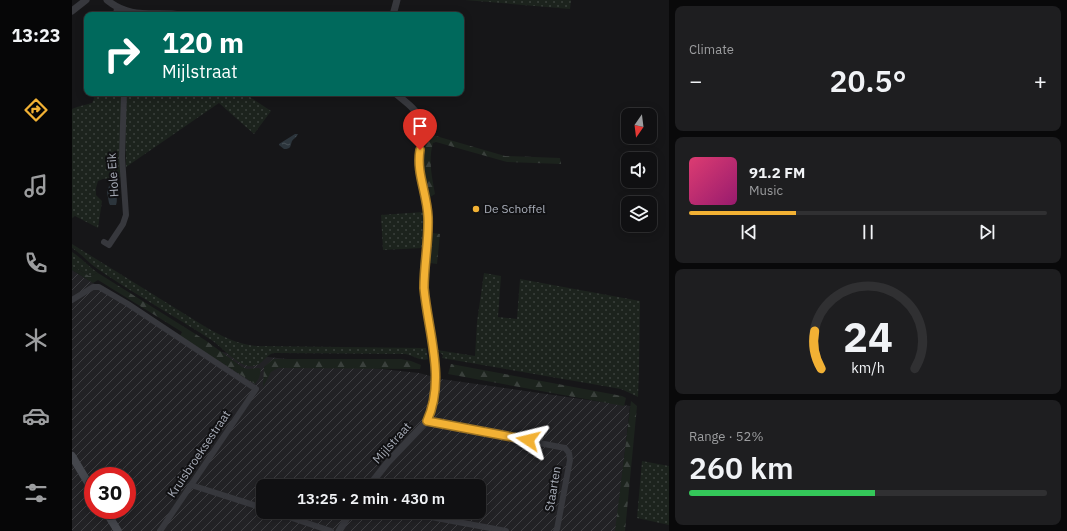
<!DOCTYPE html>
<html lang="en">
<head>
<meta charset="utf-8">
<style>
	:root { --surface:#101012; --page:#1e1e20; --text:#f1f3f6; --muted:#9c9d9f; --line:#303032; --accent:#f2b134 }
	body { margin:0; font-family:"IBM Plex Sans",sans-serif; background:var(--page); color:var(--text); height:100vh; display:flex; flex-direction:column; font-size:15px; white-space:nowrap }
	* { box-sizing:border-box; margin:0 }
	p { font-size:13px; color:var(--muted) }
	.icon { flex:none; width:22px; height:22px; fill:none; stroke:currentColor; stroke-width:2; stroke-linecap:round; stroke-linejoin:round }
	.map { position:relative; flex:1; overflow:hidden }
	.drawer { display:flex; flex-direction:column; gap:6px; padding:6px; background:#09090a; width:398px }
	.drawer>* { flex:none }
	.banner { position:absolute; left:12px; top:12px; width:380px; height:84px; border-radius:8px; box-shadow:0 2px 10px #0003,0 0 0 1px var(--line); background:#00695c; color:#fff; overflow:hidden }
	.needle { width:26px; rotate:194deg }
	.controls { position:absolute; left:549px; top:108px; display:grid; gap:8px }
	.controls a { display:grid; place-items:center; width:36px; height:36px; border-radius:8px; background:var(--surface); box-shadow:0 2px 10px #0003,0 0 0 1px var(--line); font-size:20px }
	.speed { position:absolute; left:12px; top:467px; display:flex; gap:8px; font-size:20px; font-weight:700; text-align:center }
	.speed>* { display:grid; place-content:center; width:52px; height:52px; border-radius:50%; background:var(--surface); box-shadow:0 2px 10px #0003,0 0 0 1px var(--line); line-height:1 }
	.speed .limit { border:6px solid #d22; background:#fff; color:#111 }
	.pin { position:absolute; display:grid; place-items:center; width:34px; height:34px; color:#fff; margin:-41px -17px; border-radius:50% 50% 50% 0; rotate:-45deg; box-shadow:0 0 4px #0007 }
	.pin .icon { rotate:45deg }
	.me { position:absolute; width:44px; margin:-22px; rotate:280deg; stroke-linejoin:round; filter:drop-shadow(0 0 3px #0008) }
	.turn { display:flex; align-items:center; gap:14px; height:84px; padding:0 12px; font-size:18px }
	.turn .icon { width:52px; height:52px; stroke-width:2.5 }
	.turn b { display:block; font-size:28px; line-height:34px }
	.big { font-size:30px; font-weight:600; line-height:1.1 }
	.drawer .widget { flex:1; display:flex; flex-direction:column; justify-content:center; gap:6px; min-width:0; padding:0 14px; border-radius:8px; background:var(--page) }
	.drawer .dial { align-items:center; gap:0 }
	.dial svg { height:104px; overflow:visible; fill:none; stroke:var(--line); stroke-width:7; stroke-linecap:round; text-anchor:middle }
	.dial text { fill:var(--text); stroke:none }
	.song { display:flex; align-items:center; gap:12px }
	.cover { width:48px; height:48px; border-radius:6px; background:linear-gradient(135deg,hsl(340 70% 55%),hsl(320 70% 35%)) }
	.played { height:4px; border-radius:2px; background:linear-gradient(90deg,var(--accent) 30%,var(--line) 30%) }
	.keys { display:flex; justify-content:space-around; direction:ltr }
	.heat { display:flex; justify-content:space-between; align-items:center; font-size:22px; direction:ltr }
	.charge { height:6px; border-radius:3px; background:linear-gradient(90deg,#34c759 52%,var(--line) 0) }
	.trip { position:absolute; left:184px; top:479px; width:230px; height:40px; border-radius:8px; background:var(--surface); box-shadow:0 2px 10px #0003,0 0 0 1px var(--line); font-weight:600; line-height:40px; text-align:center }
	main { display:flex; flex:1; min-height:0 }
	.dock { display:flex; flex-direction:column; width:72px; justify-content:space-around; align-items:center; background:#060607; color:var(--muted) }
	.dock .icon { width:28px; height:28px }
	.dock .active { color:var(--accent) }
	.dock b { font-size:18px; color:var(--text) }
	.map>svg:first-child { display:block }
	.industrial { fill:url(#industrial-furrows); fill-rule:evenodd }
	.grass { fill:url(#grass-dots) }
	.forest { fill:url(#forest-firs) }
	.water { fill:url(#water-ripples) }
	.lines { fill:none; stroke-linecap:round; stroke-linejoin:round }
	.minor { stroke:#37383d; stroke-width:6 }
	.tertiary { stroke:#37383d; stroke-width:7 }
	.secondary { stroke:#45474d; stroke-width:8 }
	.route-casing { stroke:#9d7322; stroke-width:10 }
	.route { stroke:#f2b134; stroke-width:7 }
	.poi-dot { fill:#f2b134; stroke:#111113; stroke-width:1.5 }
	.labels { text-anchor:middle; stroke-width:4; stroke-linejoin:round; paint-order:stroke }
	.street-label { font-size:12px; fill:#a8adb8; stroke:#111113 }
	.poi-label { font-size:12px; fill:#a8adb8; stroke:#111113; text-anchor:start }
</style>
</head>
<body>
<main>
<nav class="dock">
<b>13:23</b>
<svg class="icon active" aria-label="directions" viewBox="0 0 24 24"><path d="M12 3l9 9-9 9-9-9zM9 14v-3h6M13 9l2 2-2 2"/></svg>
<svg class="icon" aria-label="music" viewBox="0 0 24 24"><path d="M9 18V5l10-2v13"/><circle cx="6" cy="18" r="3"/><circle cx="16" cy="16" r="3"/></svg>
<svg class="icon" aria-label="phone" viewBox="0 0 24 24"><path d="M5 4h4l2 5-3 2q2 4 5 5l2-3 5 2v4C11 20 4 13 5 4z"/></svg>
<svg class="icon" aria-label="climate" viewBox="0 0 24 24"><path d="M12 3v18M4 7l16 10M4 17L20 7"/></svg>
<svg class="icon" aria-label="car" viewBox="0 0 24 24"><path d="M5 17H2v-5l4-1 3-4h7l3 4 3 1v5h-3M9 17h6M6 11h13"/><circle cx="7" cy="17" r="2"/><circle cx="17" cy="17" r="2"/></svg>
<svg class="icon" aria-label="filters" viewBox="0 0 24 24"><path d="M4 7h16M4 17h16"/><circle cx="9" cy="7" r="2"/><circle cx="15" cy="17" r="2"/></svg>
</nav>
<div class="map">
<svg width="597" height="531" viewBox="0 0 597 531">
	<defs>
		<pattern id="industrial-furrows" width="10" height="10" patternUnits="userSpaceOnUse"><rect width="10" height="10" fill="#222225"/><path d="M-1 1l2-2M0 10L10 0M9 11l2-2" fill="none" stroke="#3f3f43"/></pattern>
		<pattern id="grass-dots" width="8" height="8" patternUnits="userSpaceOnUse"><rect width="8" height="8" fill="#1c231d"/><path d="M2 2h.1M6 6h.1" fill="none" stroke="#3a403c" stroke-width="1.8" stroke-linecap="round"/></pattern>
		<pattern id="forest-firs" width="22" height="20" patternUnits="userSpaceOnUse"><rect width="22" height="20" fill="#1c231d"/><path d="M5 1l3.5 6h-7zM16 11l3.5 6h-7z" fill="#3a403c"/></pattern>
		<pattern id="water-ripples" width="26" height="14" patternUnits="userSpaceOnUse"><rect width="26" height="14" fill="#2c353c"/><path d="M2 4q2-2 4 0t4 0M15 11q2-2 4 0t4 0" fill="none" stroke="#485056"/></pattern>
	</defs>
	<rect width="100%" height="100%" fill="#161618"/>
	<path class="industrial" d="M0 270 130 350 347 373 369 379 558 406 544 531H0ZM21 476H55V510H21ZM191 486H407V512H191Z"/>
	<g class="grass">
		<polygon points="393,0 499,0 498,9"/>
		<polygon points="21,93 50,93 50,177 31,179 26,181 24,188 24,195 30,201 26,228 3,216 0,218 0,109 5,107 20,103 22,99"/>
		<polygon points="55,93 158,93 160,94 172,93 199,111 182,134 147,103 54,167 53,117"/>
		<polygon points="351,212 350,248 311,250 309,215"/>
		<path d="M0 244 132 326C149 336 165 344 184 346L354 348 356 359C349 362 341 355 333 354L202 353C193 354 191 368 176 366 165 364 150 348 141 341 107 319 71 299 36 276 30 272 24 268 19 264 12 258 8 253 0 248Z"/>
		<path d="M0 252C10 258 17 267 26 273L17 276 0 266Z"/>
		<polygon points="412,273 429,276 426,317 445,319 448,279 568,301 567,370 566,397 560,394 549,389 370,358 371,355 365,350 403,356 405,322"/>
		<polygon points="570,461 597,466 597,525 565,518"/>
	</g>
	<g class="forest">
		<path d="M357 134 433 156 488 158 489 164 435 162 364 142 361 143C356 161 360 177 363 194L358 197 350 163 355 135Z"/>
		<polygon points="361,233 368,234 365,264 358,263"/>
		<polygon points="0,266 17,276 26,273 133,340 170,367 175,369 187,368 189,370 187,378 183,384 108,336 110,332 26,280 21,283 0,270"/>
		<polygon points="201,359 329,359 339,361 349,365 348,369 206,368 199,372 191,387 192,367"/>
		<polygon points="379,364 550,396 554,398 552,406 376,374"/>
		<polygon points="559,401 565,406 553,531 543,531"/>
	</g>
	<g class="water">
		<path d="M223 134H226C225 137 221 139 220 141 218 147 219 149 212 149L207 145V144Z"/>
		<path d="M39 185 43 187C44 193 46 200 44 205H38L37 203 35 192 37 186Z"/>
	</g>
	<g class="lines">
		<g class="minor">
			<polyline points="44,15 45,8"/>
			<polyline points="32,242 37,245 51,224 54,215 50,157 52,93"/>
			<polyline points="0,300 21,287 27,287 56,304 184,389 88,531"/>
			<polyline points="355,421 493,448 497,453 498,460 485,529 484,531"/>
			<polyline points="119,485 191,508"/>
			<polyline points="202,512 259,531"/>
			<polyline points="332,512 434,531"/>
		</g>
		<g class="tertiary">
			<path d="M35 0C59 20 82 11 110 15"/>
			<polyline points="0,11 14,0"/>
			<polyline points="321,15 325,0"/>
			<path d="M297 486 316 462 355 421C374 379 356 333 353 290 351 265 357 241 356 217 355 199 347 182 346 163 346 150 353 135 349 121 345 109 332 101 323 93"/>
			<polyline points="267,531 279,512"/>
		</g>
		<g class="secondary">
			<polyline points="0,456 21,491"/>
			<polyline points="33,510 46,531"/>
		</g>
	</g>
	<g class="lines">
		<g class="route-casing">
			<path id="route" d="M348 150C344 173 355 193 356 217 357 240 352 264 352 288 356 332 374 379 355 421L456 440"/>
		</g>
		<use href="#route" class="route"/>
	</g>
	<circle class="poi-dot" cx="404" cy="209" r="4"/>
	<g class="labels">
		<g class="street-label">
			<text transform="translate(41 175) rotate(-94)" y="4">Hole Eik</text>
			<text transform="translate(320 443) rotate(-48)" y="4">Mijlstraat</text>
			<text transform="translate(127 454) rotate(-56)" y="4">Kruisbroeksestraat</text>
			<text transform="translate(481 489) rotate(-80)" y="4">Staarten</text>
		</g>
		<g class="poi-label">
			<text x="412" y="213">De Schoffel</text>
		</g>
	</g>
</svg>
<div class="controls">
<a><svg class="needle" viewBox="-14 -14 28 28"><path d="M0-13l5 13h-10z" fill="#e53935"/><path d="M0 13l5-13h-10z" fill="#9c9d9f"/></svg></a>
<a><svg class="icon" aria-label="sound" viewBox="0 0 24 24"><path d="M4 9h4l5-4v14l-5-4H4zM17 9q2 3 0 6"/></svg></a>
<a><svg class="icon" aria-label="layers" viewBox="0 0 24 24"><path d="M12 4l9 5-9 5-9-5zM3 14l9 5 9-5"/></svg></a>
</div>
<div class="speed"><div class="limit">30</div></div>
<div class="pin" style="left:348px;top:150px;background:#d93025"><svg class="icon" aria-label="arrive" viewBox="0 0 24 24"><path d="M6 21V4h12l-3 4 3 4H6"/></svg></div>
<svg class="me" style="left:456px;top:440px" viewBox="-20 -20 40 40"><path d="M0-17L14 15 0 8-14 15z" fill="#f2b134" stroke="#fff" stroke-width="4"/></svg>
<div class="trip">13:25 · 2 min · 430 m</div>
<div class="banner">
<div class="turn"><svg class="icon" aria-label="right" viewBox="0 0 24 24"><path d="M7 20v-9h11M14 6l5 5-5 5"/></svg><div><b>120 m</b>Mijlstraat</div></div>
</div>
</div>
<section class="drawer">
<div class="widget"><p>Climate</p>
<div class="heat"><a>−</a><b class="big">20.5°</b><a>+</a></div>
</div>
<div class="widget">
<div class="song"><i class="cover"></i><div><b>91.2 FM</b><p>Music</p></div></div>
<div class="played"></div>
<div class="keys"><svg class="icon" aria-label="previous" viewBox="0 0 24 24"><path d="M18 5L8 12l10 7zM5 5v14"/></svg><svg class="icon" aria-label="pause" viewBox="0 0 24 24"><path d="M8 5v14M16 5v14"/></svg><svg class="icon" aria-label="next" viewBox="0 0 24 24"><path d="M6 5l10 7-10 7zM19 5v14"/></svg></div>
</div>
<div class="widget dial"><svg viewBox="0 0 100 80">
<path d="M14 69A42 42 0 1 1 86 69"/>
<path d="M14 69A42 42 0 0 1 9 40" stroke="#f2b134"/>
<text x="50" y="56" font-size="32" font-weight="700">24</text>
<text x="50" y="72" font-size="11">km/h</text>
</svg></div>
<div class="widget"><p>Range · 52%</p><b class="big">260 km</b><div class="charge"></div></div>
</section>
</main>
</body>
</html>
